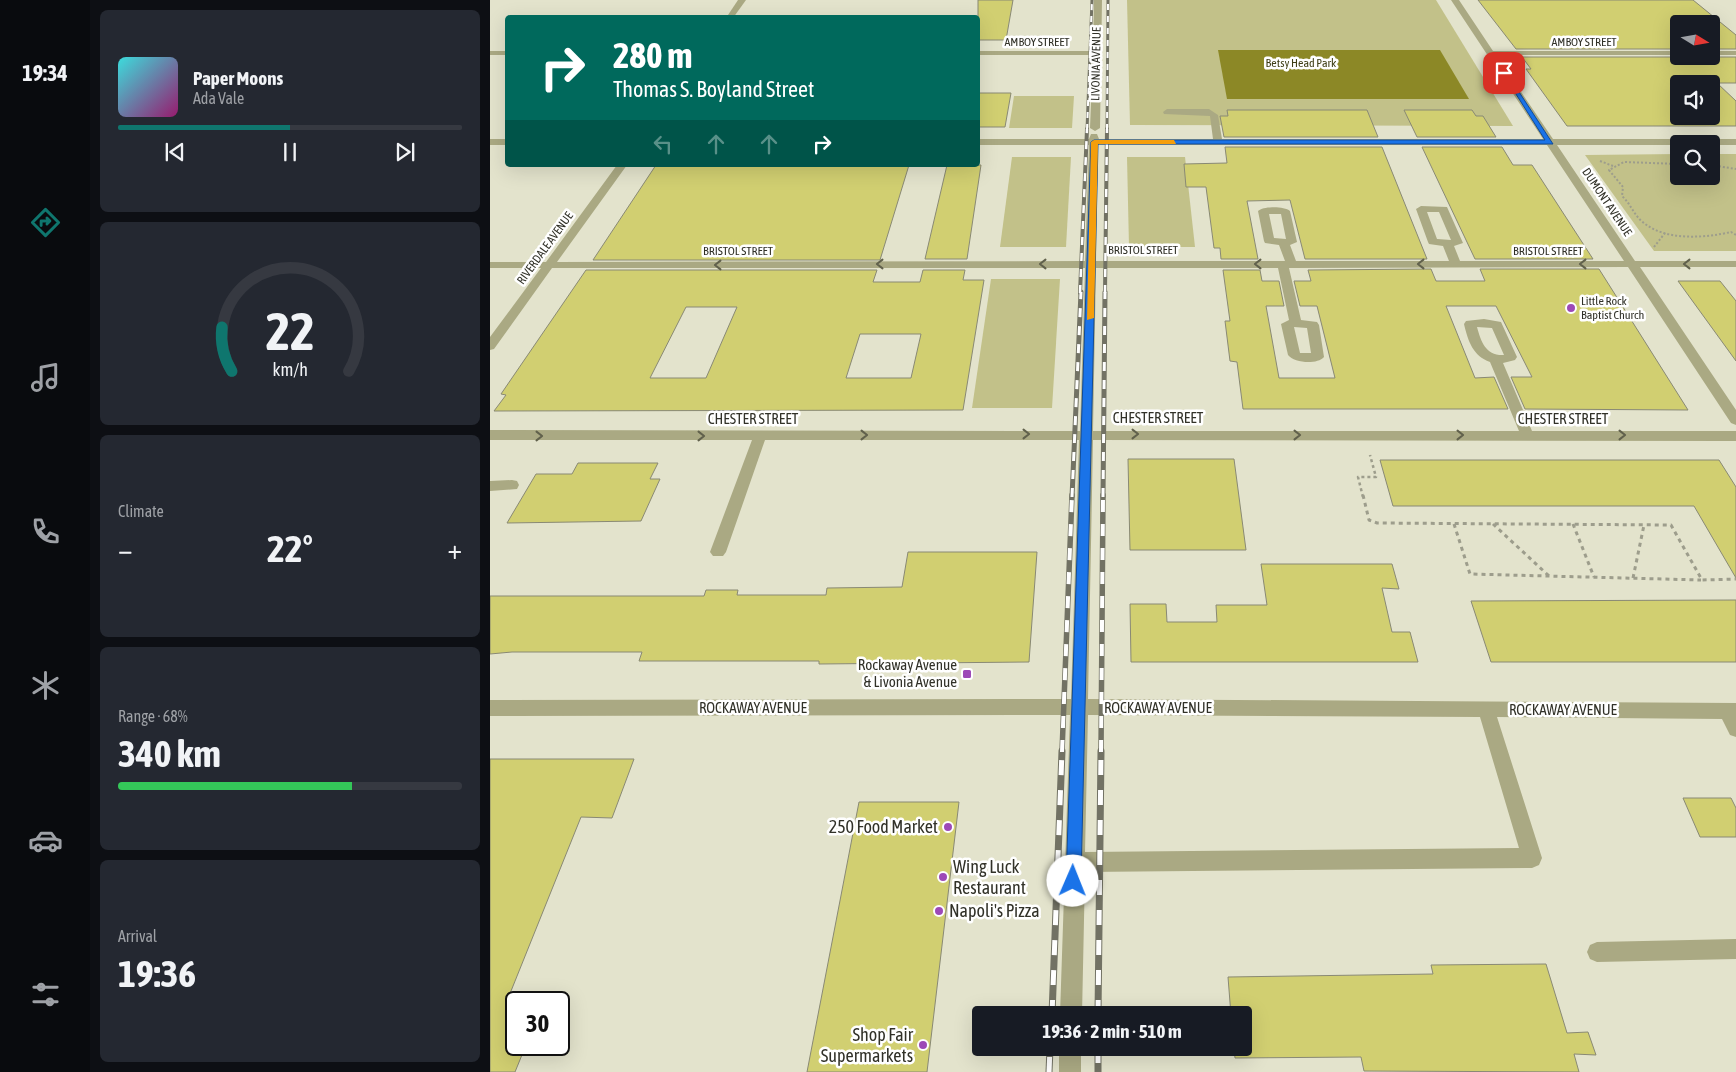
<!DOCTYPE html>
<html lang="en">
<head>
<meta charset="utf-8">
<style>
	:root { --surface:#171b24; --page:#242831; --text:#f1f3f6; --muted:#9ea1a6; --line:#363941; --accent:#0f766e }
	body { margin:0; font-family:"Asap Condensed",sans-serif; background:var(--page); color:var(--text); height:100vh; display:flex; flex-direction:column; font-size:19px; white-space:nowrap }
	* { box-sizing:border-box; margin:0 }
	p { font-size:16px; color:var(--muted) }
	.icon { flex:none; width:28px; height:28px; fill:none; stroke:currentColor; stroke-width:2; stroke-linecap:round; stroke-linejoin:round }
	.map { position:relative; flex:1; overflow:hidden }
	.side { display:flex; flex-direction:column; gap:10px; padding:10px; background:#0d0f14; width:400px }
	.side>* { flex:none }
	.banner { position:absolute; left:15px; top:15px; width:475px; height:152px; border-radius:5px; box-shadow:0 5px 20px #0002; background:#00695c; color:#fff; overflow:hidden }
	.needle { width:32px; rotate:101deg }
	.fabs { position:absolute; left:1180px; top:15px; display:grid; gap:10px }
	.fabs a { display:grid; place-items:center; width:50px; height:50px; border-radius:5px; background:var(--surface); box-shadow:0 5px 20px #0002; font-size:25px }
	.speed { position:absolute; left:15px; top:991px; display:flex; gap:10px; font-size:25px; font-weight:700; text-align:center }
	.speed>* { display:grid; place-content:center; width:65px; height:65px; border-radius:50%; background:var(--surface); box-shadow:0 5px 20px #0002; line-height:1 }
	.speed .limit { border:2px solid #111; border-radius:8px; background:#fff; color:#111 }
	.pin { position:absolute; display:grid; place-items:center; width:42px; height:42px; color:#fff; margin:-21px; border-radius:10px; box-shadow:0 2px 8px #0006 }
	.me { position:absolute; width:55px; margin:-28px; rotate:1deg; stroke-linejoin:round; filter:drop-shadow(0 0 4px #0008) }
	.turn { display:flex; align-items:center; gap:18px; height:105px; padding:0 25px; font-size:22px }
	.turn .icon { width:65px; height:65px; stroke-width:2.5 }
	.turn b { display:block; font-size:35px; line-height:42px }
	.lanes { display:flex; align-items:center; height:48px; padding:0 25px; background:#0003; justify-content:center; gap:25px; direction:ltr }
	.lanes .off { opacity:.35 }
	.big { font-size:38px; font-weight:700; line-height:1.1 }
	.side .card { flex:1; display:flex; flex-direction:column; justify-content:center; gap:8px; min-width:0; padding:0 18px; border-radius:8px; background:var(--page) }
	.side .dial { align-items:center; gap:0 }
	.dial svg { height:130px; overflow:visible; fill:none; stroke:var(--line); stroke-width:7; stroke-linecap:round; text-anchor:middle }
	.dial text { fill:var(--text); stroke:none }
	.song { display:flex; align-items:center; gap:15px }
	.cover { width:60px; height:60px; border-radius:8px; background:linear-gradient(135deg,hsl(180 70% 55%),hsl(320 70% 35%)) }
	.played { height:5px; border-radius:2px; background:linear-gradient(90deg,var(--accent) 50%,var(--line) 50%) }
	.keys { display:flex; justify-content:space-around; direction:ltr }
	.heat { display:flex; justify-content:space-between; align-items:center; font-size:28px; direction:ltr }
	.charge { height:8px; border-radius:4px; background:linear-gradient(90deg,#34c759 68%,var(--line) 0) }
	.trip { position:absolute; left:482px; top:1006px; width:280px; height:50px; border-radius:5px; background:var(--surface); box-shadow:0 5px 20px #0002; font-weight:700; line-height:50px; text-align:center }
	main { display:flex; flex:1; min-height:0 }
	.tab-bar { display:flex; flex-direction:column; width:90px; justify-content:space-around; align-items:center; background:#090b0e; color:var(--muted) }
	.tab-bar .icon { width:35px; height:35px }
	.tab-bar .active { color:var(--accent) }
	.tab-bar b { font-size:22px; color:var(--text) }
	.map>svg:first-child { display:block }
	.green { fill:#c2c189 }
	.water { fill:#8c8826 }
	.building { fill:#d1cf71; stroke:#898974; fill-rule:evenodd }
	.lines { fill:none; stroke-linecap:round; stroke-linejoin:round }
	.path-far2 { stroke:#9d9d8c; stroke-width:2; stroke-dasharray:2 2; stroke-linecap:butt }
	.path-far1 { stroke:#9d9d8c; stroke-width:2.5; stroke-dasharray:3 3; stroke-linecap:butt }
	.path { stroke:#9d9d8c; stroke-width:3; stroke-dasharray:4 4; stroke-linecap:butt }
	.minor { fill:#aaa983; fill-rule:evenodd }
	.rail-far4-casing { stroke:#727264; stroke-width:3 }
	.rail-far3-casing { stroke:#727264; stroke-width:4 }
	.rail-far2-casing { stroke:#727264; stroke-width:5 }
	.rail-far1-casing { stroke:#727264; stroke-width:5.5 }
	.rail-casing { stroke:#727264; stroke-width:7 }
	.rail-far4 { stroke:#fff; stroke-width:2; stroke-dasharray:6; stroke-linecap:butt }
	.rail-far3 { stroke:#fff; stroke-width:2.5; stroke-dasharray:8; stroke-linecap:butt }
	.rail-far2 { stroke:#fff; stroke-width:3; stroke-dasharray:9; stroke-linecap:butt }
	.rail-far1 { stroke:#fff; stroke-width:4; stroke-dasharray:12; stroke-linecap:butt }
	.rail { stroke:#fff; stroke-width:5; stroke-dasharray:15; stroke-linecap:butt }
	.oneway { stroke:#61614c }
	.route { fill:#1a73e8; stroke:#114b97 }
	.slow { fill:#f59e0b }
	.poi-dot { fill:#9d49b7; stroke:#fff; stroke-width:2 }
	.labels { text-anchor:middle; stroke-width:5; stroke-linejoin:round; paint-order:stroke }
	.far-street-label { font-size:12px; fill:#313128; stroke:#fff }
	.far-park-label { font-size:12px; fill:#3f3e16; stroke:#fff }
	.far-poi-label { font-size:12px; fill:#313128; stroke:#fff; text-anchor:start }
	.street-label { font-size:15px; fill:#313128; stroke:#fff }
	.poi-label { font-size:15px; fill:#313128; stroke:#fff; text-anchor:end }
	.near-poi-label { font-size:18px; fill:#313128; stroke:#fff; text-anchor:end }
</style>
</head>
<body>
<main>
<nav class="tab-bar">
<b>19:34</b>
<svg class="icon active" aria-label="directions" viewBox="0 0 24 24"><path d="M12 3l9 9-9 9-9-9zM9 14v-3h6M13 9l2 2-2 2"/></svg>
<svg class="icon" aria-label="music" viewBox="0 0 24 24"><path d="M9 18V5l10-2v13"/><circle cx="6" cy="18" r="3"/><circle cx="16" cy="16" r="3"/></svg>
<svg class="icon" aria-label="phone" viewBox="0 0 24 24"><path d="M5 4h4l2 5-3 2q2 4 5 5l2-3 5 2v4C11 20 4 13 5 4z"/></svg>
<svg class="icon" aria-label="climate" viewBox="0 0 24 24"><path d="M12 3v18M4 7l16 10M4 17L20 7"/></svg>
<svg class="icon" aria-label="car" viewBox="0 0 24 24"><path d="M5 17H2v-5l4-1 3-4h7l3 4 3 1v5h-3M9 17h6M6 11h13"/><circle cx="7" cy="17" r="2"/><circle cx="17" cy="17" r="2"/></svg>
<svg class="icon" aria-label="filters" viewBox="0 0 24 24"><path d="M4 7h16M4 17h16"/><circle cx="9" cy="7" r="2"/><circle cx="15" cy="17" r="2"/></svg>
</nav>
<section class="side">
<div class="card">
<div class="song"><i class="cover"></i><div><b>Paper Moons</b><p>Ada Vale</p></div></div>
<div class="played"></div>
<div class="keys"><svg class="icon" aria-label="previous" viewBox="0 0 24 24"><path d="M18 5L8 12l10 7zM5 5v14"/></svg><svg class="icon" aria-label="pause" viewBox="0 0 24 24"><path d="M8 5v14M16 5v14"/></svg><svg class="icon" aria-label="next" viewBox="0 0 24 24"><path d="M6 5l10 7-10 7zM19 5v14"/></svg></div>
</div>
<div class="card dial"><svg viewBox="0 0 100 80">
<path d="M14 69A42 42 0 1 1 86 69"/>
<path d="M14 69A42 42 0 0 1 8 42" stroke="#0f766e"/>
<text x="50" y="56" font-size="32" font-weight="700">22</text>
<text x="50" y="72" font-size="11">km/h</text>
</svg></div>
<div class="card"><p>Climate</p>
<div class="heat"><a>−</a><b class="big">22°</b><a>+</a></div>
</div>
<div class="card"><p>Range · 68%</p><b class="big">340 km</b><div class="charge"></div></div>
<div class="card"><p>Arrival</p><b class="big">19:36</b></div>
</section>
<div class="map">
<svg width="1246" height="1072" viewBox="0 0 1246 1072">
	<rect width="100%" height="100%" fill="#e3e3cc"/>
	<g class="green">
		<polygon points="637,0 946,0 1023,126 640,125"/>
		<polygon points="524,96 584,96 582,128 519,128"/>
		<polygon points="1189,154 1189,176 1221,176 1221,154 1246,154 1246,251 1164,251 1095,155"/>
		<polygon points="522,157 581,157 576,247 510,247"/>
		<polygon points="637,157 695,157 705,247 639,247"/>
		<polygon points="501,279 570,279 562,408 482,408"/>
	</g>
	<polygon class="water" points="728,50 950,50 979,99 737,99"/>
	<g class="building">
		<polygon points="488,0 523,0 516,40 488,40"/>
		<polygon points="988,0 1203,0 1246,35 1246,49 1221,49 1221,24 1189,24 1189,49 1026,49"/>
		<path d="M1032 57H1246V83H1227L1246 101V126H1077L1036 69H1041ZM1189 84H1221V116H1189Z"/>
		<polygon points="488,93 521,93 515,127 488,127"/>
		<polygon points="737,110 877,110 888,137 734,137 730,116 738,116"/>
		<polygon points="914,110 982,110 986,116 993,116 1006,137 927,137"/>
		<polygon points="735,147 892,147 937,259 815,259 800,200 757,201 768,259 731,259 730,248 724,248 716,187 696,187 694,164 737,163"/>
		<polygon points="932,147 1012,147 1023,165 1042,165 1103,259 985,259"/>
		<polygon points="166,165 419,165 390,260 103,260"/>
		<polygon points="457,165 491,165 477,259 435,259"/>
		<polygon points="941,269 946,281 995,281 990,269 1109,269 1198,410 1035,409 1021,377 1042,377 1006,306 956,306 985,378 1004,377 1018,409 753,409 747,362 740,361 735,321 740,321 733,270 770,270 772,281 789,281 794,306 776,306 789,378 845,378 827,306 810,306 804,281 821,281 818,270"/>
		<path d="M96 270H387L383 282H430L433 270H475L473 280H494L473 410 4 411 16 395 11 394ZM196 307H247L216 378H160ZM370 334H431L421 378H356Z"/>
		<polygon points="1188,281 1230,281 1246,301 1246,361"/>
		<polygon points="638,459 744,459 756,550 640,550"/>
		<polygon points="890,460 1229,460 1246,487 1246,578 1204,506 903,506"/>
		<polygon points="88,463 168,463 160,479 170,479 151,521 17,523 46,474 82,474"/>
		<polygon points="418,552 547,552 539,662 329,664 329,661 149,661 152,652 22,652 0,654 0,596 214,596 216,590 248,590 247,595 336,595 337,588 412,587"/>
		<polygon points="771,564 902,564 909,589 892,588 902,632 920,632 928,662 641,662 640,604 676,604 677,622 727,622 726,605 777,605"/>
		<polygon points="1246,600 1246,662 1001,662 981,601"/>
		<polygon points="0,759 144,759 122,818 91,817 19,996 26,996 26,1045 36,1045 25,1072 0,1072"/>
		<polygon points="1193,798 1241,798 1246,808 1246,837 1210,837"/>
		<polygon points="369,802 469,802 437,1072 317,1072"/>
		<polygon points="1056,964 1077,1033 1098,1032 1106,1055 1084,1054 1089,1072 874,1071 871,1057 745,1058 744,1048 754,1048 754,1015 741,1015 738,977 943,974 941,965"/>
	</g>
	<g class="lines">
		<g class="path-far2">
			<polyline points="1110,161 1123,166"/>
			<path d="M1189 164 1134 162 1119 170 1133 187 1132 196C1141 204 1144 216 1154 223 1176 241 1215 238 1241 232L1246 235"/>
			<polyline points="1221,165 1246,169"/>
			<polyline points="1164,247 1175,233"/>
		</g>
		<polyline class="path-far1" points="873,497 868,477 886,477 880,455"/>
		<g class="path">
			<polyline points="873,495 879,520 887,523 1181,525 1212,580 1246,579"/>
			<polyline points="964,524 980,574 1211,580"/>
			<polyline points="1003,524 1059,576"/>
			<polyline points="1083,524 1104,577"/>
			<polyline points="1143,578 1154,525"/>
		</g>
		<g class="minor">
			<polygon points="248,0 256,0 243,18 236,18"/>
			<polygon points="604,0 612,0 610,128 605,131 600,128 603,55 488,55 488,51 603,51"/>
			<path d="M961 0H969L1003 51H1189V55H1006L1063 139H1246V145H1067L1145 261H1246V267H1150L1246 410V425L1241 423 1138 267 799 268 811 320 827 322 829 325 834 357C827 365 804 363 798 355L791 324 799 320 788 268H606L603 431H1029L1000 362C983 356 978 341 974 324L976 321 994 319 1011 322 1027 357 1025 360 1013 363 1042 431H1246V441L603 440 598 699 1246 703V737L1240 735 1232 719 1007 717 1052 858 1049 865 1042 868 595 872 592 1015H570L580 715 0 716V700L581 699 589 440H275L236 552 233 556H223L220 552 262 440H0V430L590 431 595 268H62L4 349 0 350V337L51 268H0V262H56L127 165H137L67 262 595 261 599 145H488V139H599L601 134H607L609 139H723L720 116 674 114 673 112 677 109H719L728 115 732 139H1053ZM608 145H1057L1134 261H970L964 246 973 243 957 207 931 206 926 209 938 242 939 244 953 246 959 261H806L800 245 807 242 800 211C794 206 774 206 768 211L774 241 775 243 789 245 795 261H606ZM937 212H949L961 240 947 239ZM779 214H791L796 239 784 238ZM804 327 817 328 821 353H810ZM987 327 1002 328 1014 355C996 356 991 342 987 327ZM598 715 990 717 1029 848 595 852Z"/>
			<rect x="0" y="51" width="18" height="4"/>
			<rect x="1221" y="51" width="25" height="4"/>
			<rect x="0" y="139" width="18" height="6"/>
			<polygon points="22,480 27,481 29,485 27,489 0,491 0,481"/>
			<polygon points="1246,939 1246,959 1107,962 1100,959 1097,952 1100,945 1107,942"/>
			<rect x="569" y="1048" width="22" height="24"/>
		</g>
		<g class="rail-far4-casing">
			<g id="rail-far4">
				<polyline points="597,130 602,0"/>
				<polyline points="617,130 618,0"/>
			</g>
		</g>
		<g class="rail-far3-casing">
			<g id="rail-far3">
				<polyline points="590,293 597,129"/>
				<polyline points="615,293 617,129"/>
			</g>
		</g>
		<g class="rail-far2-casing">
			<g id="rail-far2">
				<polyline points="582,497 591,292"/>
				<polyline points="613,497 615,292"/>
			</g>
		</g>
		<g class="rail-far1-casing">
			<g id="rail-far1">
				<polyline points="572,752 582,495"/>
				<polyline points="611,752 613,495"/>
			</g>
		</g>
		<g class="rail-casing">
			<g id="rail">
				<polyline points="562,1015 572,751"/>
				<polyline points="608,1015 611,751"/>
				<polyline points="608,1048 608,1072"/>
				<polyline points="559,1072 560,1048"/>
			</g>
		</g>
		<use href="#rail-far4" class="rail-far4"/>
		<use href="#rail-far3" class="rail-far3"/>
		<use href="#rail-far2" class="rail-far2"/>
		<use href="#rail-far1" class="rail-far1"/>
		<use href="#rail" class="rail"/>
	</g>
	<defs><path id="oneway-chevron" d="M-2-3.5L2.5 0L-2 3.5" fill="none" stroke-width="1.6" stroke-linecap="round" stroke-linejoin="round" transform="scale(1.25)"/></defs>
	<g class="oneway">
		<use href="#oneway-chevron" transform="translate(390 264) rotate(180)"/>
		<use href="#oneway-chevron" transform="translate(553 264) rotate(180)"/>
		<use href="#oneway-chevron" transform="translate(768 264) rotate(-180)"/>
		<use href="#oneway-chevron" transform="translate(931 264) rotate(-180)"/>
		<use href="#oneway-chevron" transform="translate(1093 264) rotate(-180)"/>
		<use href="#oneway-chevron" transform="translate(1197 264) rotate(180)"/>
		<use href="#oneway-chevron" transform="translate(228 265) rotate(180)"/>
		<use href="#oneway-chevron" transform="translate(536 434)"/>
		<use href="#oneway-chevron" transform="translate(645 434)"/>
		<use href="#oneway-chevron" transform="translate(374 435)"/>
		<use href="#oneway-chevron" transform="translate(807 435)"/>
		<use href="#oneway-chevron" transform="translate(970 435)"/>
		<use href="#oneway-chevron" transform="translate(1132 435)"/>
		<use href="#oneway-chevron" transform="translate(49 436)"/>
		<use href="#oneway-chevron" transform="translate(211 436)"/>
	</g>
	<polygon class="route" points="1012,72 1016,72 1063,144 608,144 591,881 589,887 583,889 578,887 576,881 601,142 604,140 1055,140"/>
	<polygon class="slow" points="684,140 686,144 608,144 604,318 597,320 601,142 604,140"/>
	<g class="poi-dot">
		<circle cx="1081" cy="308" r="5"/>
		<rect x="472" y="669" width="10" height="10" rx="2.5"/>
		<circle cx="458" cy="827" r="5"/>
		<circle cx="453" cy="877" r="5"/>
		<circle cx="449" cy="911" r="5"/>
		<circle cx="433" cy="1045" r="5"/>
	</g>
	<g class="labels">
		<g class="far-street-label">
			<text x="547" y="46">AMBOY STREET</text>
			<text x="1094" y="46">AMBOY STREET</text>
			<text transform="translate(606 64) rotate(-89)" y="4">LIVONIA AVENUE</text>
			<text transform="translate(1117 202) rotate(56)" y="4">DUMONT AVENUE</text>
			<text transform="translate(55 248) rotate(-54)" y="4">RIVERDALE AVENUE</text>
			<text x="653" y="254">BRISTOL STREET</text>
			<text x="248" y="255">BRISTOL STREET</text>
			<text x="1058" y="255">BRISTOL STREET</text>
		</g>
		<g class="far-park-label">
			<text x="811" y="67">Betsy Head Park</text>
		</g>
		<g class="far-poi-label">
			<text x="1091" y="305">Little Rock<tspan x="1091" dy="14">Baptist Church</tspan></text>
		</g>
		<g class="street-label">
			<text x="668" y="423">CHESTER STREET</text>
			<text x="263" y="424">CHESTER STREET</text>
			<text x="1073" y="424">CHESTER STREET</text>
			<text x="263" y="713">ROCKAWAY AVENUE</text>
			<text x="668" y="713">ROCKAWAY AVENUE</text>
			<text x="1073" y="715">ROCKAWAY AVENUE</text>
		</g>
		<g class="poi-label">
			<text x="467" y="670">Rockaway Avenue<tspan x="467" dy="17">&amp; Livonia Avenue</tspan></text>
		</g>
		<g class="near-poi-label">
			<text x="448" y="833">250 Food Market</text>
			<text x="463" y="873" text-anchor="start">Wing Luck<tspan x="463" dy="21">Restaurant</tspan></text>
			<text x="459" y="917" text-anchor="start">Napoli's Pizza</text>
			<text x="423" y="1041">Shop Fair<tspan x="423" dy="21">Supermarkets</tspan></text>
		</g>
	</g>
</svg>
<div class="fabs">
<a><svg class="needle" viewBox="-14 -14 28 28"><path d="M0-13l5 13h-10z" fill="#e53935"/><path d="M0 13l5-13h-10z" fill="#9ea1a6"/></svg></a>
<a><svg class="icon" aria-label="sound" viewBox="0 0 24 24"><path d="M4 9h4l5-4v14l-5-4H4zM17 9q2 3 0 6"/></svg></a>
<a><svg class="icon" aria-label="search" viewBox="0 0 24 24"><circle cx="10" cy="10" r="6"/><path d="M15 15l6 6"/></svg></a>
</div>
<div class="speed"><div class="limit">30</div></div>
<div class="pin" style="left:1014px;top:73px;background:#d93025"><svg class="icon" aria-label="arrive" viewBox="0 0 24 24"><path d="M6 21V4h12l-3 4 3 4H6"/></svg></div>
<svg class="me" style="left:583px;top:881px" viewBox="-20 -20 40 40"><circle r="19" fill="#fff"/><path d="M0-13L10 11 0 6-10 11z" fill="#1a73e8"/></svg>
<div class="trip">19:36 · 2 min · 510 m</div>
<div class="banner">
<div class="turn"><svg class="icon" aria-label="right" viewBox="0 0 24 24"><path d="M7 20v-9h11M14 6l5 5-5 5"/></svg><div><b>280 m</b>Thomas S. Boyland Street</div></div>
<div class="lanes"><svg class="icon off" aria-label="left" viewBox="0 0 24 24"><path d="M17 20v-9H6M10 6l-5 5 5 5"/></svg><svg class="icon off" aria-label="ahead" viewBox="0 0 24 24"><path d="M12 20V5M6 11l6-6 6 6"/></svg><svg class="icon off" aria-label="ahead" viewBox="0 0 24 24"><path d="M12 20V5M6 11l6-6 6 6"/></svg><svg class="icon" aria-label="right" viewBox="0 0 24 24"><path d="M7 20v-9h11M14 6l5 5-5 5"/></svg></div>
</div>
</div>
</main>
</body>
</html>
